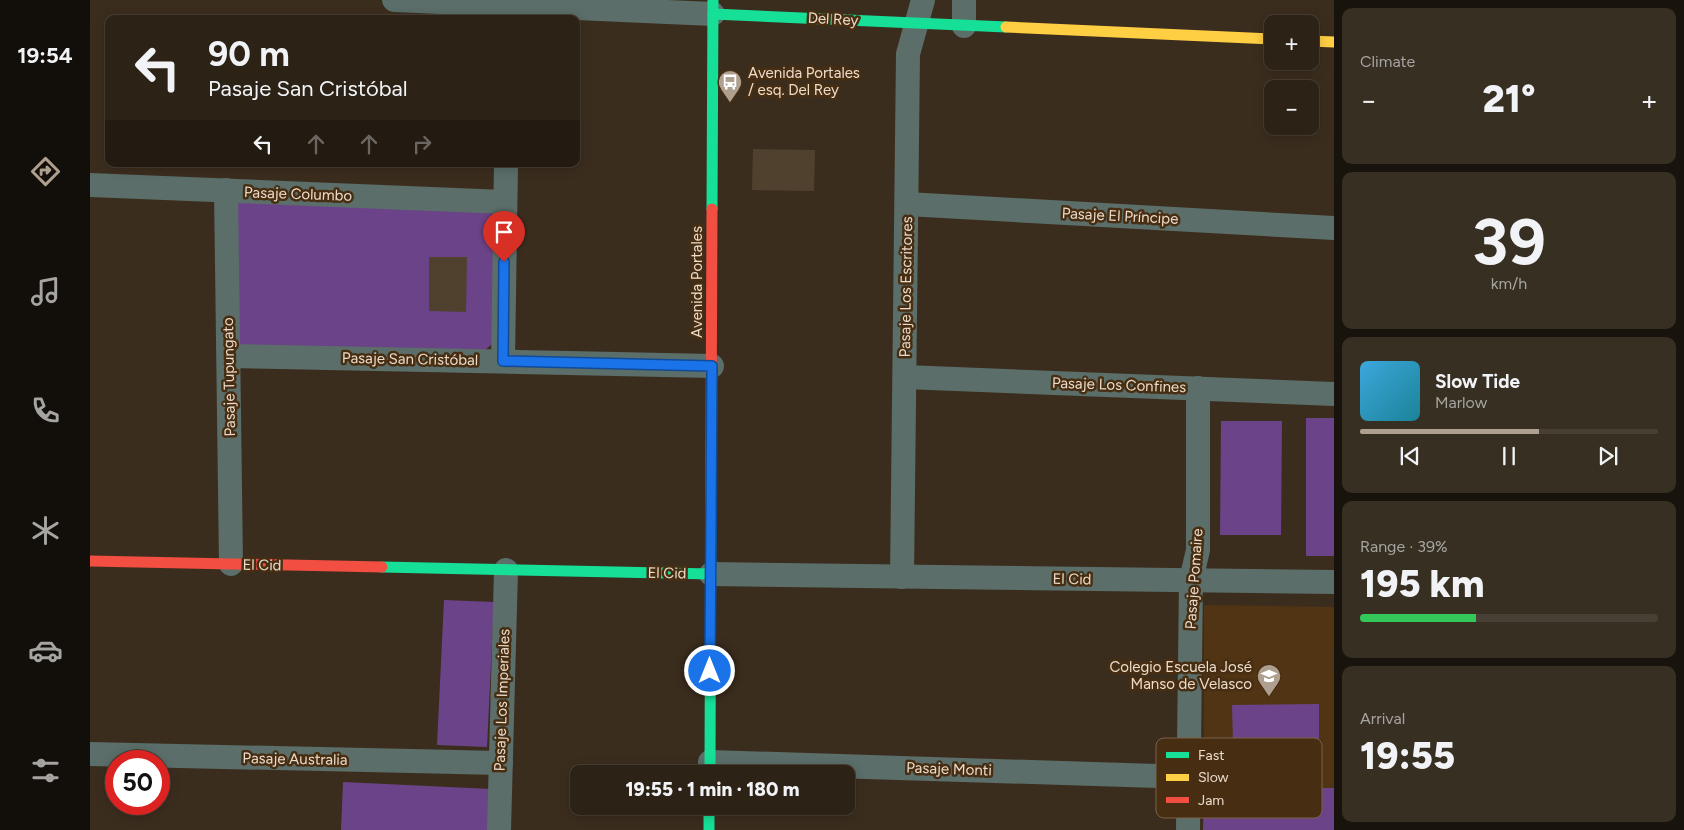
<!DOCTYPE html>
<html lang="en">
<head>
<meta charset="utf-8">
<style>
	:root { --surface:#2c2216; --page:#382f23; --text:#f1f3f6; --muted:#a6a4a1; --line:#483f35; --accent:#ae9f8f }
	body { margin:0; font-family:Figtree,sans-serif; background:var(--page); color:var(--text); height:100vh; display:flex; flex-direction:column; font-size:19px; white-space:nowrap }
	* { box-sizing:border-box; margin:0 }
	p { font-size:16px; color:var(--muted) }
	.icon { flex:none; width:28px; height:28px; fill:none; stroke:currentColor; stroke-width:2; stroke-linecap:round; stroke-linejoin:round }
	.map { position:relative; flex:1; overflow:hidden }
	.side { display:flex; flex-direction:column; gap:8px; padding:8px; background:#18130c; width:350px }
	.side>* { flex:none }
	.banner { position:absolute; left:15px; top:15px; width:475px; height:152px; border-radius:10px; box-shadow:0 2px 12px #0003,0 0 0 1px var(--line); background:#2c2216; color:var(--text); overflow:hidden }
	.tools { position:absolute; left:1174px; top:15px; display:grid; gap:10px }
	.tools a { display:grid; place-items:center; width:55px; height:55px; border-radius:10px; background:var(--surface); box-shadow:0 2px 12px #0003,0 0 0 1px var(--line); font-size:25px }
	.speed { position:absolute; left:15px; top:750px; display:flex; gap:10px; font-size:25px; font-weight:700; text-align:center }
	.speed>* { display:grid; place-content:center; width:65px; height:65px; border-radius:50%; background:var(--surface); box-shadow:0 2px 12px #0003,0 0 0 1px var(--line); line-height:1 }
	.speed .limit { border:8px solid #d22; background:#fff; color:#111 }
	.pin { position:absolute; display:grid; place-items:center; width:42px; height:42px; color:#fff; margin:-51px -21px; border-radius:50% 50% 50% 0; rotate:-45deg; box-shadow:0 0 5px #0007 }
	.pin .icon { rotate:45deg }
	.me { position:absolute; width:55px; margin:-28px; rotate:0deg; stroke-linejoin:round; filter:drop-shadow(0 0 4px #0008) }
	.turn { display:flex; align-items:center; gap:18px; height:105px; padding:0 20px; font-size:22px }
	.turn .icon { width:65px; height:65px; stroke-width:2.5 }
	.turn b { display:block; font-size:35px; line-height:42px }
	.lanes { display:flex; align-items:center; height:48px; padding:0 20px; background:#0003; justify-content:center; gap:25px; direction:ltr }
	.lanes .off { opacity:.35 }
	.big { font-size:38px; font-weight:800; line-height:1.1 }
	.side .widget { flex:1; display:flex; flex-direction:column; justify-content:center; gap:8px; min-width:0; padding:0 18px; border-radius:10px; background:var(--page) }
	.side .dial { align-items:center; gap:0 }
	.dial b { font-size:65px; line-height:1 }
	.song { display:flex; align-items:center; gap:15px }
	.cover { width:60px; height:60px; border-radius:8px; background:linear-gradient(135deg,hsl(200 70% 55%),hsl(190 70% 35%)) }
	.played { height:5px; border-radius:2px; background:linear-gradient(90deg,var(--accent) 60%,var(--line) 60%) }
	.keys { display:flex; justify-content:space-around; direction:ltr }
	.heat { display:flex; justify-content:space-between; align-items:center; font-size:28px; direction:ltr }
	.charge { height:8px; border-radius:4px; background:linear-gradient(90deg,#34c759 39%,var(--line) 0) }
	.trip { position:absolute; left:480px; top:765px; width:285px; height:50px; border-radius:10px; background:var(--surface); box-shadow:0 2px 12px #0003,0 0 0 1px var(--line); font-weight:800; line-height:50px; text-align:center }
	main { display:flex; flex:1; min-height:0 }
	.tabs { display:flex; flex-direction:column; width:90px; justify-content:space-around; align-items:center; background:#120e09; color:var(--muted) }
	.tabs .icon { width:35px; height:35px }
	.tabs .current { color:var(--accent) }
	.tabs b { font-size:22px; color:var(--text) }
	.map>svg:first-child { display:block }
	.built { fill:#513414 }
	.green { fill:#6b4388 }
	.building { fill:#50412f }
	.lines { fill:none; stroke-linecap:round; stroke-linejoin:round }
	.street { stroke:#5b6e69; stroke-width:24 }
	.fast { stroke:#16e098; stroke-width:11 }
	.slow { stroke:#ffcf43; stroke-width:11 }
	.jam { stroke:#f24e42; stroke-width:11 }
	.route-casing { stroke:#114b97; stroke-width:12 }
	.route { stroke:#1a73e8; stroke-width:9 }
	.labels { text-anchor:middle; stroke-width:5; stroke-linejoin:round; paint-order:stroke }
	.street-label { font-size:15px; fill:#ecdccc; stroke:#472e12 }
	.poi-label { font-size:15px; fill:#ecdccc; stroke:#472e12; text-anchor:start }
	.key { fill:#472e12; stroke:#79624a; stroke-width:1 }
	.key-label { font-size:14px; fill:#ecdccc }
</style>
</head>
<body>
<main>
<nav class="tabs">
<b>19:54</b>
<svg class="icon current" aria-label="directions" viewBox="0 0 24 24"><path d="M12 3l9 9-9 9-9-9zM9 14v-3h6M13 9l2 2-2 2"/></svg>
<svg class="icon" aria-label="music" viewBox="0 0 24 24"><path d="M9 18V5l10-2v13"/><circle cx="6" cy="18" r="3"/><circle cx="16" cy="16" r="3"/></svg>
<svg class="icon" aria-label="phone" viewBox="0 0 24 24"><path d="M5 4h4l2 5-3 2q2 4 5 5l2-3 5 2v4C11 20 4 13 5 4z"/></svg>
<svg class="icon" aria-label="climate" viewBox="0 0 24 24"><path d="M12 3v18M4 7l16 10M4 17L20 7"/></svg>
<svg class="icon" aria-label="car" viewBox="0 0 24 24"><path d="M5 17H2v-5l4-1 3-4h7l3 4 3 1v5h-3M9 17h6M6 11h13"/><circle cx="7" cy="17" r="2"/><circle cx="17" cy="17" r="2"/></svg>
<svg class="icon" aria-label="filters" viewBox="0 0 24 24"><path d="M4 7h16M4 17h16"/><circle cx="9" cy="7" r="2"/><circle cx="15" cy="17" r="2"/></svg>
</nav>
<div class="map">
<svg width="1244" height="830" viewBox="0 0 1244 830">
	<rect width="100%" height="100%" fill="#3b2d1e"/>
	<polygon class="built" points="1114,605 1244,607 1244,788 1114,786"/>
	<g class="green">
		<polygon points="146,200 397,207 408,215 402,344 392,353 149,349"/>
		<rect x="1216" y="418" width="28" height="138"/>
		<polygon points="1131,421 1192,421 1191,535 1130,535"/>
		<polygon points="354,600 404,602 397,747 347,745"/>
		<polygon points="1229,704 1229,742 1143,743 1142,705"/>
		<polygon points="253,782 401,789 400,830 251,830"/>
		<polygon points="1114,786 1244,788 1244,830 1113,830"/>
	</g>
	<g class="building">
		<polygon points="663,149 725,150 724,191 662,190"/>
		<polygon points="339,257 377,257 376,312 339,311"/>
	</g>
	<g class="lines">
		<g class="street">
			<polyline points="304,0 623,14"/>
			<polyline points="874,26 874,0"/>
			<polyline points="0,185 415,202"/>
			<polyline points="136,190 141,564"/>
			<polyline points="817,204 1244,228"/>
			<polyline points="139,356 622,366"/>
			<polyline points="413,361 416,164"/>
			<polyline points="815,377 1244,394"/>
			<polyline points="621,574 1244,582"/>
			<polyline points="812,577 818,54 833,0"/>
			<polyline points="0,754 411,763"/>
			<polyline points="620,762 1099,777"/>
			<polyline points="409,830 416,570"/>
			<polyline points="1098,830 1101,580 1108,550 1108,388"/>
		</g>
		<g class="fast">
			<polyline points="623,14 916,27"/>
			<polyline points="622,209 623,0"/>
			<polyline points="292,567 621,574"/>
			<polyline points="620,774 621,441"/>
			<polyline points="619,806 619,830"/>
		</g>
		<g class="slow">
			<polyline points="916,27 1182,39"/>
			<polyline points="1220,41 1244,42"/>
		</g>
		<g class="jam">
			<polyline points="621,441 622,209"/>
			<polyline points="0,561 292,567"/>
		</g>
	</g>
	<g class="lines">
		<g class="route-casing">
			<polyline id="route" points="414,262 413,361 622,366 620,671"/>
		</g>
		<use href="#route" class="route"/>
	</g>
	<defs>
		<g id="bus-pin" transform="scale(1.25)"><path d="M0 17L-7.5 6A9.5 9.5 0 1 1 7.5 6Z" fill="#ae9f8f" stroke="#472e12"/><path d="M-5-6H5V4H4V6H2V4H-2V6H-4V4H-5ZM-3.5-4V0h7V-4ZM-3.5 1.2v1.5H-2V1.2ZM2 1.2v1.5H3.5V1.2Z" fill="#fff"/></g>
		<g id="school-pin" transform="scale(1.25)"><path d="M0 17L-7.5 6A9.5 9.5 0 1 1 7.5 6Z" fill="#ae9f8f" stroke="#472e12"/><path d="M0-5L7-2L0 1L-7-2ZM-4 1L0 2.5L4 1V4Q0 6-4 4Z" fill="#fff"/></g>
	</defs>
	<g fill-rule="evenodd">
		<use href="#bus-pin" x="640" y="82"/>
		<use href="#school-pin" x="1179" y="676"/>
	</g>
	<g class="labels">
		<g class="street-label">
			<text transform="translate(743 19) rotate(3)" y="5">Del Rey</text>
			<text transform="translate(208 194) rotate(2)" y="5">Pasaje Columbo</text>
			<text transform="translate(1030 216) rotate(3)" y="5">Pasaje El Príncipe</text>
			<text transform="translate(607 282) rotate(-90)" y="5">Avenida Portales</text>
			<text transform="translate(816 287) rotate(-89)" y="5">Pasaje Los Escritores</text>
			<text transform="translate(320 359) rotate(1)" y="5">Pasaje San Cristóbal</text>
			<text transform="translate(139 377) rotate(-91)" y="5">Pasaje Tupungato</text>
			<text transform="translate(1029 385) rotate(2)" y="5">Pasaje Los Confines</text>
			<text transform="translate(172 565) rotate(1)" y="5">El Cid</text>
			<text transform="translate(577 573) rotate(1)" y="5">El Cid</text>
			<text transform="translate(982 579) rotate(1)" y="5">El Cid</text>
			<text transform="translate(1104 579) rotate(-86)" y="5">Pasaje Pomaire</text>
			<text transform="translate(412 700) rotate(-88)" y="5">Pasaje Los Imperiales</text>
			<text transform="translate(205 759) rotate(1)" y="5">Pasaje Australia</text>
			<text transform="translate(859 769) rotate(2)" y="5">Pasaje Monti</text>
		</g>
		<g class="poi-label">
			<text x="658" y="78">Avenida Portales<tspan x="658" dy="17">/ esq. Del Rey</tspan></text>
			<text x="1162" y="672" text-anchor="end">Colegio Escuela José<tspan x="1162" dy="17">Manso de Velasco</tspan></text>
		</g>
	</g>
	<rect x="1066" y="738" width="166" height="80" rx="8" class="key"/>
	<rect x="1076" y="752" width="23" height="6" fill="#16e098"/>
	<rect x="1076" y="774" width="23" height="7" fill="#ffcf43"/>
	<rect x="1076" y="797" width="23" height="6" fill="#f24e42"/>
	<g class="key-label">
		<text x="1108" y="760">Fast</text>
		<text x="1108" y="782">Slow</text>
		<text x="1108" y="805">Jam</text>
	</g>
</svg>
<div class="tools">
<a>+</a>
<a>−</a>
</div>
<div class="speed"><div class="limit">50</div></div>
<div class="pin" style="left:414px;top:262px;background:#d93025"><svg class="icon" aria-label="arrive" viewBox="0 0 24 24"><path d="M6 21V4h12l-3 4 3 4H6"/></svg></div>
<svg class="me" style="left:620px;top:671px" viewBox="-20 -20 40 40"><circle r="17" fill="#1a73e8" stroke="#fff" stroke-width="3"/><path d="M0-11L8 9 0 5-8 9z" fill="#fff"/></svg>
<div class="trip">19:55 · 1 min · 180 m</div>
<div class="banner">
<div class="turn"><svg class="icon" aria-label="left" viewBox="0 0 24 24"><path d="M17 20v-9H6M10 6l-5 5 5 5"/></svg><div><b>90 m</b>Pasaje San Cristóbal</div></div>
<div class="lanes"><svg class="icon" aria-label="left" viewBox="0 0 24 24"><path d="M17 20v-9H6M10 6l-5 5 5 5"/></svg><svg class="icon off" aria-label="ahead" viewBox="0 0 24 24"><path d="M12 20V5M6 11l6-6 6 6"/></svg><svg class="icon off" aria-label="ahead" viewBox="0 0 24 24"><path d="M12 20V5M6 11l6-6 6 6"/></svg><svg class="icon off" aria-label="right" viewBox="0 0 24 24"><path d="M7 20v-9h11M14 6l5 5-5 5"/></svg></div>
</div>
</div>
<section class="side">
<div class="widget"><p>Climate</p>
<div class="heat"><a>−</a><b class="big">21°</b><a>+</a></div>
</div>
<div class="widget dial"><b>39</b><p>km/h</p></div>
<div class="widget">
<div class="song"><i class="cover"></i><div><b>Slow Tide</b><p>Marlow</p></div></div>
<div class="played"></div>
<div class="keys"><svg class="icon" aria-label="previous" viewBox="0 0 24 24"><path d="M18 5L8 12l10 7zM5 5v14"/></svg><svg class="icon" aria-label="pause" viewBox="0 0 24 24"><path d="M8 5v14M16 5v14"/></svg><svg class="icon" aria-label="next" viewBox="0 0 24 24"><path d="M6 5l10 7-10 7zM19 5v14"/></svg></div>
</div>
<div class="widget"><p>Range · 39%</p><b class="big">195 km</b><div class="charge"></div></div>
<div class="widget"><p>Arrival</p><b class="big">19:55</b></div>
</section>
</main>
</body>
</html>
